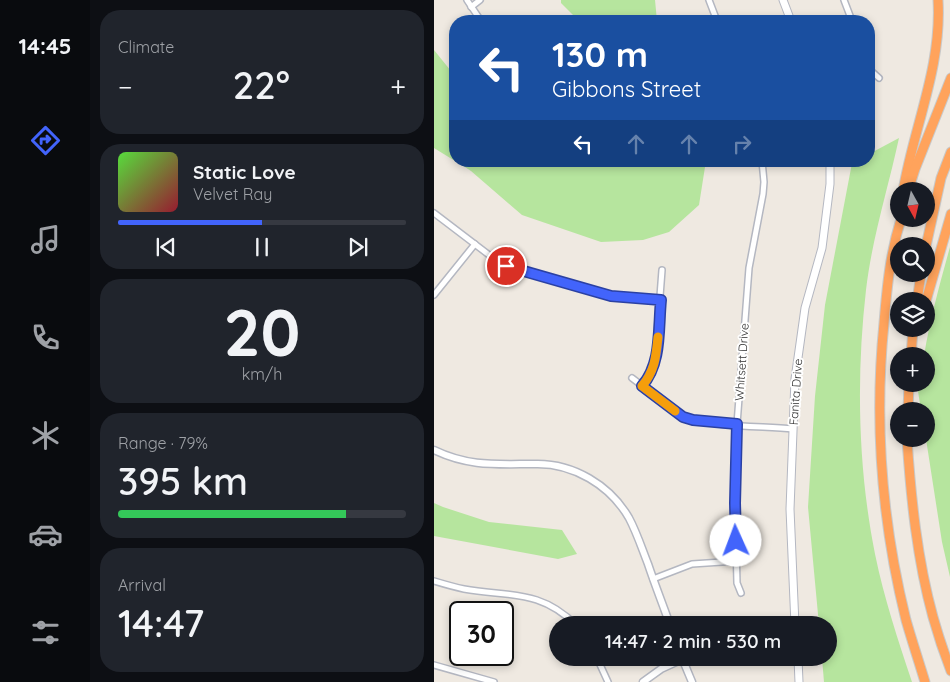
<!DOCTYPE html>
<html lang="en">
<head>
<meta charset="utf-8">
<style>
	:root { --surface:#171b24; --page:#20242c; --text:#f1f3f6; --muted:#9ea1a6; --line:#363941; --accent:#4264fb }
	body { margin:0; font-family:Quicksand,sans-serif; background:var(--page); color:var(--text); height:100vh; display:flex; flex-direction:column; font-size:19px; white-space:nowrap }
	* { box-sizing:border-box; margin:0 }
	p { font-size:16px; color:var(--muted) }
	.icon { flex:none; width:28px; height:28px; fill:none; stroke:currentColor; stroke-width:2; stroke-linecap:round; stroke-linejoin:round }
	.map { position:relative; flex:1; overflow:hidden }
	.side { display:flex; flex-direction:column; gap:10px; padding:10px; background:#0d0f14; width:344px }
	.side>* { flex:none }
	.top-card { position:absolute; left:15px; top:15px; width:426px; height:152px; border-radius:20px; box-shadow:0 2px 8px #0003; background:#1a4fa0; color:#fff; overflow:hidden }
	.needle { width:32px; rotate:172deg }
	.tools { position:absolute; left:456px; top:182px; display:grid; gap:10px }
	.tools a { display:grid; place-items:center; width:45px; height:45px; border-radius:50%; background:var(--surface); box-shadow:0 2px 8px #0003; font-size:25px }
	.speed { position:absolute; left:15px; top:601px; display:flex; gap:10px; font-size:25px; font-weight:700; text-align:center }
	.speed>* { display:grid; place-content:center; width:65px; height:65px; border-radius:50%; background:var(--surface); box-shadow:0 2px 8px #0003; line-height:1 }
	.speed .limit { border:2px solid #111; border-radius:8px; background:#fff; color:#111 }
	.pin { position:absolute; display:grid; place-items:center; width:42px; height:42px; color:#fff; margin:-21px; border:2px solid #fff; border-radius:50%; box-shadow:0 1px 5px #0007 }
	.me { position:absolute; width:55px; margin:-28px; rotate:358deg; stroke-linejoin:round; filter:drop-shadow(0 0 4px #0008) }
	.turn { display:flex; align-items:center; gap:18px; height:105px; padding:0 20px; font-size:22px }
	.turn .icon { width:65px; height:65px; stroke-width:2.5 }
	.turn b { display:block; font-size:35px; line-height:42px }
	.lanes { display:flex; align-items:center; height:48px; padding:0 20px; background:#0003; justify-content:center; gap:25px; direction:ltr }
	.lanes .off { opacity:.35 }
	.big { font-size:38px; font-weight:600; line-height:1.1 }
	.side .widget { flex:1; display:flex; flex-direction:column; justify-content:center; gap:8px; min-width:0; padding:0 18px; border-radius:20px; background:var(--page) }
	.side .dial { align-items:center; gap:0 }
	.dial b { font-size:65px; line-height:1 }
	.song { display:flex; align-items:center; gap:15px }
	.cover { width:60px; height:60px; border-radius:8px; background:linear-gradient(135deg,hsl(110 70% 55%),hsl(350 70% 35%)) }
	.played { height:5px; border-radius:2px; background:linear-gradient(90deg,var(--accent) 50%,var(--line) 50%) }
	.keys { display:flex; justify-content:space-around; direction:ltr }
	.heat { display:flex; justify-content:space-between; align-items:center; font-size:28px; direction:ltr }
	.charge { height:8px; border-radius:4px; background:linear-gradient(90deg,#34c759 79%,var(--line) 0) }
	.trip { position:absolute; left:115px; top:616px; width:288px; height:50px; border-radius:25px; background:var(--surface); box-shadow:0 2px 8px #0003; font-weight:600; line-height:50px; text-align:center }
	main { display:flex; flex:1; min-height:0 }
	.dock { display:flex; flex-direction:column; width:90px; justify-content:space-around; align-items:center; background:#090b0e; color:var(--muted) }
	.dock .icon { width:35px; height:35px }
	.dock .on { color:var(--accent) }
	.dock b { font-size:22px; color:var(--text) }
	.map>svg:first-child { display:block }
	.green { fill:#b6e59e }
	.lines { fill:none; stroke-linecap:round; stroke-linejoin:round }
	.minor-casing { stroke:#b4b7c1; stroke-width:8 }
	.tertiary-casing { stroke:#b4b7c1; stroke-width:9 }
	.secondary-casing { stroke:#b4b7c1; stroke-width:9 }
	.motorway-casing { stroke:#c9c9c9; stroke-width:11 }
	.minor { stroke:#fff; stroke-width:5 }
	.tertiary { stroke:#fff; stroke-width:6 }
	.secondary { stroke:#fff; stroke-width:7 }
	.motorway { stroke:#ffa35c; stroke-width:9 }
	.route-casing { stroke:#2b41a3; stroke-width:12 }
	.route { stroke:#4264fb; stroke-width:9 }
	.slow { stroke:#f59e0b; stroke-width:9 }
	.labels { text-anchor:middle; stroke-width:4; stroke-linejoin:round; paint-order:stroke }
	.street-label { font-size:12px; fill:#2e2e2e; stroke:#fff }
</style>
</head>
<body>
<main>
<nav class="dock">
<b>14:45</b>
<svg class="icon on" aria-label="directions" viewBox="0 0 24 24"><path d="M12 3l9 9-9 9-9-9zM9 14v-3h6M13 9l2 2-2 2"/></svg>
<svg class="icon" aria-label="music" viewBox="0 0 24 24"><path d="M9 18V5l10-2v13"/><circle cx="6" cy="18" r="3"/><circle cx="16" cy="16" r="3"/></svg>
<svg class="icon" aria-label="phone" viewBox="0 0 24 24"><path d="M5 4h4l2 5-3 2q2 4 5 5l2-3 5 2v4C11 20 4 13 5 4z"/></svg>
<svg class="icon" aria-label="climate" viewBox="0 0 24 24"><path d="M12 3v18M4 7l16 10M4 17L20 7"/></svg>
<svg class="icon" aria-label="car" viewBox="0 0 24 24"><path d="M5 17H2v-5l4-1 3-4h7l3 4 3 1v5h-3M9 17h6M6 11h13"/><circle cx="7" cy="17" r="2"/><circle cx="17" cy="17" r="2"/></svg>
<svg class="icon" aria-label="filters" viewBox="0 0 24 24"><path d="M4 7h16M4 17h16"/><circle cx="9" cy="7" r="2"/><circle cx="15" cy="17" r="2"/></svg>
</nav>
<section class="side">
<div class="widget"><p>Climate</p>
<div class="heat"><a>−</a><b class="big">22°</b><a>+</a></div>
</div>
<div class="widget">
<div class="song"><i class="cover"></i><div><b>Static Love</b><p>Velvet Ray</p></div></div>
<div class="played"></div>
<div class="keys"><svg class="icon" aria-label="previous" viewBox="0 0 24 24"><path d="M18 5L8 12l10 7zM5 5v14"/></svg><svg class="icon" aria-label="pause" viewBox="0 0 24 24"><path d="M8 5v14M16 5v14"/></svg><svg class="icon" aria-label="next" viewBox="0 0 24 24"><path d="M6 5l10 7-10 7zM19 5v14"/></svg></div>
</div>
<div class="widget dial"><b>20</b><p>km/h</p></div>
<div class="widget"><p>Range · 79%</p><b class="big">395 km</b><div class="charge"></div></div>
<div class="widget"><p>Arrival</p><b class="big">14:47</b></div>
</section>
<div class="map">
<svg width="517" height="682" viewBox="0 0 517 682">
	<rect width="100%" height="100%" fill="#efe9e1"/>
	<g class="green">
		<polygon points="127,0 221,0 223,21 145,21 127,3"/>
		<polygon points="0,50 21,76 21,161 0,148"/>
		<path d="M465 138C454 189 438 238 432 290 422 377 424 469 441 554 450 598 464 640 478 682H390L388 658H394V625H385L374 507 381 396 391 305 418 163 421 161H435V154Z"/>
		<polygon points="22,161 269,161 271,167 265,205 235,232 209,240 167,242 88,215 37,171"/>
		<path d="M516 247V577L508 542 492 439V411H487L484 391 485 384H492V356H490C496 319 506 283 516 247Z"/>
		<polygon points="0,503 9,507 55,522 128,530 143,554 124,559 0,536"/>
	</g>
	<g class="lines">
		<g class="minor-casing">
			<g id="minor">
				<polyline points="33,0 47,21"/>
				<polyline points="275,0 283,21"/>
				<polyline points="410,0 418,21"/>
				<polyline points="37,7 46,0"/>
				<polyline points="435,69 445,78"/>
				<polyline points="0,213 63,261 72,266 177,296 227,300"/>
				<polyline points="0,295 41,244"/>
				<path d="M198 378 249 417C282 427 324 426 359 429"/>
				<polyline points="208,386 215,378 221,362 228,270"/>
				<polyline points="219,579 258,564 303,561"/>
				<path d="M0 581C10 584 20 587 30 589 75 597 106 589 142 625"/>
				<polyline points="307,593 303,583 301,503 303,424 315,268 329,194 330,182 328,161"/>
				<polyline points="163,658 174,682"/>
				<polyline points="0,665 60,682"/>
			</g>
		</g>
		<g class="tertiary-casing">
			<g id="tertiary">
				<path d="M0 450C35 467 63 464 101 464 139 463 176 485 195 518 203 533 208 549 214 564 221 585 229 605 236 625"/>
				<polyline points="248,658 258,682"/>
				<polyline points="249,659 275,658"/>
				<polyline points="209,682 227,669 251,658"/>
			</g>
		</g>
		<g class="secondary-casing">
			<g id="secondary">
				<polyline points="349,0 357,21"/>
				<polyline points="361,625 356,509 361,379 371,308 388,248 396,184 396,161"/>
				<polyline points="364,658 365,682"/>
			</g>
		</g>
		<g class="motorway-casing">
			<g id="motorway">
				<path d="M469 191C480 126 508 67 504 0"/>
				<polyline points="474,191 481,169 517,78"/>
				<path d="M467 219C456 254 453 287 450 323 440 423 448 523 472 620 478 641 485 662 491 682"/>
				<polyline points="492,246 507,178 517,152"/>
				<polyline points="483,301 487,274"/>
				<polyline points="492,301 517,214"/>
				<polyline points="477,356 479,329"/>
				<polyline points="474,411 475,384"/>
				<path d="M473 439C477 498 483 559 499 617 504 635 510 653 517 671"/>
			</g>
		</g>
		<use href="#minor" class="minor"/>
		<use href="#tertiary" class="tertiary"/>
		<use href="#secondary" class="secondary"/>
		<use href="#motorway" class="motorway"/>
	</g>
	<g class="lines">
		<g class="route-casing">
			<path id="route" d="M72 266 177 296 227 300C224 329 228 363 208 386L249 417 259 420 303 424 301 503 302 541"/>
		</g>
		<use href="#route" class="route"/>
		<path class="slow" d="M224 337C222 356 221 371 208 386L241 411"/>
	</g>
	<g class="labels">
		<g class="street-label">
			<text transform="translate(308 362) rotate(-86)" y="4">Whitsett Drive</text>
			<text transform="translate(362 392) rotate(-86)" y="4">Fanita Drive</text>
		</g>
	</g>
</svg>
<div class="tools">
<a><svg class="needle" viewBox="-14 -14 28 28"><path d="M0-13l5 13h-10z" fill="#e53935"/><path d="M0 13l5-13h-10z" fill="#9ea1a6"/></svg></a>
<a><svg class="icon" aria-label="search" viewBox="0 0 24 24"><circle cx="10" cy="10" r="6"/><path d="M15 15l6 6"/></svg></a>
<a><svg class="icon" aria-label="layers" viewBox="0 0 24 24"><path d="M12 4l9 5-9 5-9-5zM3 14l9 5 9-5"/></svg></a>
<a>+</a>
<a>−</a>
</div>
<div class="speed"><div class="limit">30</div></div>
<div class="pin" style="left:72px;top:266px;background:#d93025"><svg class="icon" aria-label="arrive" viewBox="0 0 24 24"><path d="M6 21V4h12l-3 4 3 4H6"/></svg></div>
<svg class="me" style="left:302px;top:541px" viewBox="-20 -20 40 40"><circle r="19" fill="#fff"/><path d="M0-13L10 11 0 6-10 11z" fill="#4264fb"/></svg>
<div class="trip">14:47 · 2 min · 530 m</div>
<div class="top-card">
<div class="turn"><svg class="icon" aria-label="left" viewBox="0 0 24 24"><path d="M17 20v-9H6M10 6l-5 5 5 5"/></svg><div><b>130 m</b>Gibbons Street</div></div>
<div class="lanes"><svg class="icon" aria-label="left" viewBox="0 0 24 24"><path d="M17 20v-9H6M10 6l-5 5 5 5"/></svg><svg class="icon off" aria-label="ahead" viewBox="0 0 24 24"><path d="M12 20V5M6 11l6-6 6 6"/></svg><svg class="icon off" aria-label="ahead" viewBox="0 0 24 24"><path d="M12 20V5M6 11l6-6 6 6"/></svg><svg class="icon off" aria-label="right" viewBox="0 0 24 24"><path d="M7 20v-9h11M14 6l5 5-5 5"/></svg></div>
</div>
</div>
</main>
</body>
</html>
